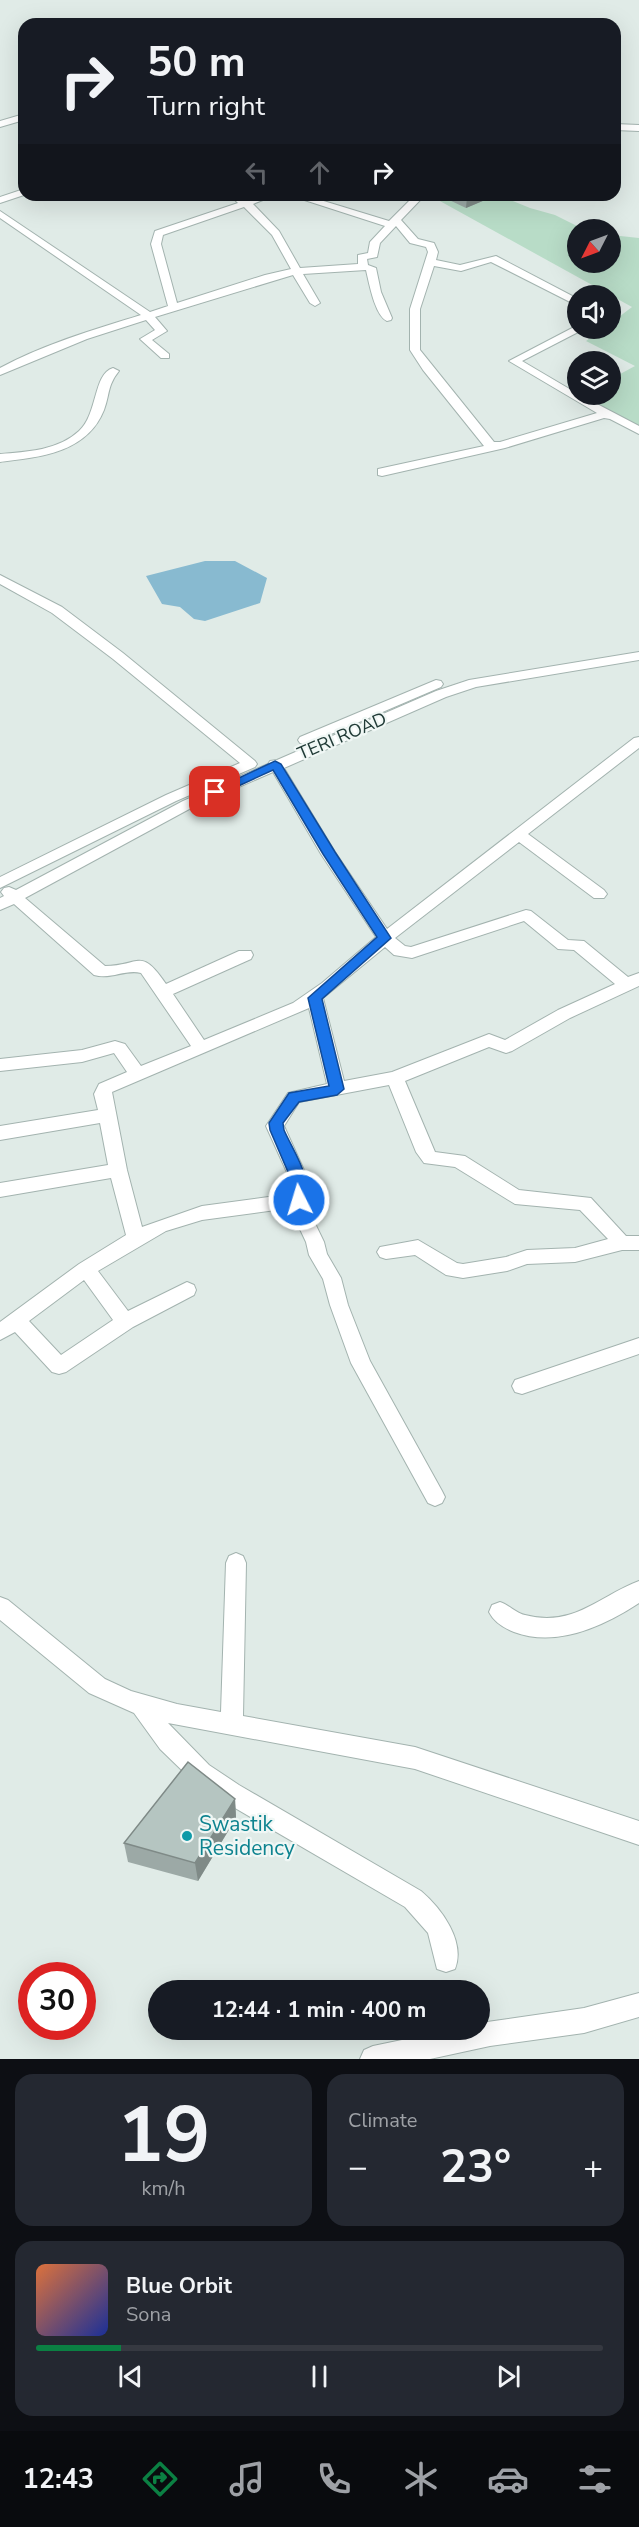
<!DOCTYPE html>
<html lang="en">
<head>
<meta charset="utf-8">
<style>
	:root { --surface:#171b24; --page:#242831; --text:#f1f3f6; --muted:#9ea1a6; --line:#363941; --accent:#0b8043 }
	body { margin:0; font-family:"Nunito Sans",sans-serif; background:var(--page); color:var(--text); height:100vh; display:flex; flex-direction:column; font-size:22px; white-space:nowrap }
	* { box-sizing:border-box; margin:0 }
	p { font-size:20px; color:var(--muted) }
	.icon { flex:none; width:33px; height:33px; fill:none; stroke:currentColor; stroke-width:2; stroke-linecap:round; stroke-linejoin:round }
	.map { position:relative; height:2059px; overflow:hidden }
	.drawer { display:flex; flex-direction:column; gap:15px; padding:15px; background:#0d0f14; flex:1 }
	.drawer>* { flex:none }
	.banner { position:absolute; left:18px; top:18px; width:603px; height:183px; border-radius:18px; box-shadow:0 6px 24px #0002; background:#171b24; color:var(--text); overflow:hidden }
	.needle { width:39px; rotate:228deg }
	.tools { position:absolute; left:567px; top:219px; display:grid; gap:12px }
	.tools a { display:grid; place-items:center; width:54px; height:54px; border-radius:50%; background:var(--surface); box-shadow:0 6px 24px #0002; font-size:30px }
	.speed { position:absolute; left:18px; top:1962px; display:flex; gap:12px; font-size:30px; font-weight:700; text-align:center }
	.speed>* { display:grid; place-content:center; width:78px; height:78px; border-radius:50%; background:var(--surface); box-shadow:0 6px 24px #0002; line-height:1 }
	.speed .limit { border:9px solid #d22; background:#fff; color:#111 }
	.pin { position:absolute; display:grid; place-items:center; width:51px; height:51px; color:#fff; margin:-26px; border-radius:12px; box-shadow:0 3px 9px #0006 }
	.me { position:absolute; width:66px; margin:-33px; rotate:355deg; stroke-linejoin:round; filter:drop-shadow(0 0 4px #0008) }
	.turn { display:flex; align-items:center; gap:21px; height:126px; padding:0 30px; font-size:27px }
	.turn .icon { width:78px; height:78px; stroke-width:2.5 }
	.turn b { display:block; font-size:42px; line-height:51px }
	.lanes { display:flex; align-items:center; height:57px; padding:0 30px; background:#0003; justify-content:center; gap:30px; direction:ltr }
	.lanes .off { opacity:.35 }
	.big { font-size:45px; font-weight:700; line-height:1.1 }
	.drawer .tile { flex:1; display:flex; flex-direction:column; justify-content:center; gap:9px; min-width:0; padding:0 21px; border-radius:18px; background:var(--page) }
	.drawer .dial { align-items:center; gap:0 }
	.dial b { font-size:78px; line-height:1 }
	.song { display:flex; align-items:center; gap:18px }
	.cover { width:72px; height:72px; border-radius:9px; background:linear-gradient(135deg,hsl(20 70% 55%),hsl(230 70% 35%)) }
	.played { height:6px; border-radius:3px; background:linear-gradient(90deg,var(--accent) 15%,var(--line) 15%) }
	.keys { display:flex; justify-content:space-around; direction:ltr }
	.heat { display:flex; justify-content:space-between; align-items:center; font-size:33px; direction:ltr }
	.drawer .tiles { flex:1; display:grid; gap:15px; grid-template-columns:1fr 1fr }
	.tile:last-child { grid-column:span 2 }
	.trip { position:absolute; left:148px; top:1980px; width:342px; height:60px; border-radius:30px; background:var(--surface); box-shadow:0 6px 24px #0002; font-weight:700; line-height:60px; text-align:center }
	.menu { display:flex; height:96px; justify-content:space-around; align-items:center; background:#090b0e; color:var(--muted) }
	.menu .icon { width:42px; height:42px }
	.menu .on { color:var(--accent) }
	.menu b { font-size:27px; color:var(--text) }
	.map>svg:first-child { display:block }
	.green { fill:#b8dcc7 }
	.water { fill:#88bad0 }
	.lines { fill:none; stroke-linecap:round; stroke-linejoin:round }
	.minor-casing { stroke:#a3b3af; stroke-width:2 }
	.minor { fill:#fff; fill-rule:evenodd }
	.wall { fill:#9ca9a6 }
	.shaded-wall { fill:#7f8a87 }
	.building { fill:#b5c5c1; stroke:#7f8a87; stroke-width:1.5 }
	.route { fill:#1a73e8; stroke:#114b97; stroke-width:1.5 }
	.culture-dot { fill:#0f9aa8; stroke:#f0f7f5; stroke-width:2 }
	.labels { text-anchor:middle; stroke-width:4.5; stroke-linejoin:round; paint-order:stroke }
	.street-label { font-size:18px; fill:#213b37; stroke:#f0f7f5 }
	.near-culture-label { font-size:21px; fill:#0d838f; stroke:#f0f7f5; text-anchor:start }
</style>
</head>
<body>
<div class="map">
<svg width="639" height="2059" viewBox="0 0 639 2059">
	<rect width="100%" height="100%" fill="#e0ebe7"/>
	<polygon class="green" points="429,195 498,195 530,208 555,215 583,229 578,230 578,262 610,262 611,235 639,238 639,426 581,395 610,394 611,379 635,366 586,341 603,329 610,328 611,323 632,307"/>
	<polygon class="water" points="205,561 235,561 267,578 260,603 205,621 194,619 180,607 162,604 146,576"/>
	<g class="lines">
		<g class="minor-casing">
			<g id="minor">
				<polygon points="24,114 24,120 0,127 0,121"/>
				<polygon points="615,124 639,125 639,131 615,130"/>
				<polygon points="24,189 24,195 0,203 0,197"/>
				<path d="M261 195H275L253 204 279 231 300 268 358 264V255L368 253 370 242 385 226 289 195H304L389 221 415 195H425L401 220 418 239 434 243 438 252 436 260 460 265 496 256 578 299V306L491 262 461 271 434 266 420 309V350L494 442H500L597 413 509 361 578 325V328H583L582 330 522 361 578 394 639 426V434L610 419 604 418 505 448 382 476 378 475V469L484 446 423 370 410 350V309L428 252 426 247 410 243 396 226 380 243 377 257 367 259 368 265 376 268 381 292 392 318 391 320 387 321C375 316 369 283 366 270L303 274 320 303 315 306 310 303 293 275 155 317 167 331 152 340 169 354V358H161L140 339 155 330 146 320 87 339 0 375V368C44 344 93 330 141 315L0 218V211L150 312 168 306 151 244 155 231 238 203 234 199 236 197 246 200ZM244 207 272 235 291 269 265 275 177 303 161 244 163 235Z"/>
				<path d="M113 368 119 371C107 386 110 394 104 410 87 453 40 457 0 462V454C27 452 59 450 79 431 98 414 93 374 113 368Z"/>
				<polygon points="0,575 62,607 123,653 255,761 257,764 255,767 176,801 0,888 0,877 166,795 240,763 113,659 52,613 0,584"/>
				<path d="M639 652V660L476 687 446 697 284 768 335 852 387 929 634 738 639 737V748L528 834 604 890 607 894 604 898H594L519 842 395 938 405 946 411 947 526 910 531 911 568 940 584 941 628 977 639 973V986L570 1018 512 1051 506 1053 489 1047 405 1081 435 1152 465 1156 519 1190 591 1198 626 1236H639V1250H622L575 1262 527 1264 507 1271 463 1278 446 1275 415 1255 386 1259 380 1257 377 1252 380 1247 418 1240 457 1263 463 1264 506 1257 527 1250 575 1248 608 1239 580 1210 515 1204 455 1167 424 1163 416 1152 389 1085 299 1102 284 1126 308 1179V1209L324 1242 327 1254 341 1278 348 1305 370 1361 442 1491 445 1497 442 1503 435 1506 428 1503 351 1363 330 1305 323 1279 309 1255 306 1242 290 1208 202 1220 166 1231 98 1271 128 1311 187 1282 194 1285 196 1290 194 1295 133 1327 66 1372 59 1374 52 1372 15 1332 0 1340V1322L79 1264 126 1235 111 1178 0 1197V1183L108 1165 100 1123 0 1140V1126L98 1110 94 1094 99 1084 127 1072 114 1053 82 1062 0 1071V1059L82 1050 115 1041 125 1044 141 1066 191 1046 141 973C125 969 111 980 94 975L14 904 0 910V898L4 896 1 892 4 888 9 887 16 890 183 801 268 764 270 761 277 760 436 691 469 680ZM273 772 321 854 376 937 322 983 293 1003 204 1040 173 994 251 959 253 955 251 951H239L166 984C140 946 140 966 105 966L25 898 193 807ZM524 921 558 949 574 950 615 984 558 1010 505 1040 489 1034 392 1072 344 1081 323 998 385 947 394 955 412 958ZM309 1008 327 1084 288 1093 266 1126 290 1179V1194L202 1206 142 1227 127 1170 112 1092ZM84 1280 113 1320 61 1355 29 1321Z"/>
				<polygon points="436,680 441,681 443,684 441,687 310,743 300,743 298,740 300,737"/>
				<polygon points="639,1338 639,1354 522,1394 515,1392 512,1386 515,1380"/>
				<path d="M236 1553 243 1556 246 1563 243 1716 415 1747 639 1821V1845L415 1769 168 1723 209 1765 239 1785 421 1891C441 1908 466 1941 455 1969L446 1972 437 1969 428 1933 405 1907 223 1801 193 1781 160 1749 134 1713 89 1693 0 1620V1597L8 1600 105 1679 131 1691 177 1704 221 1712 226 1563 229 1556Z"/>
				<path d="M639 1581V1603C604 1626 557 1648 514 1632 504 1628 494 1622 489 1612L492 1605 500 1602C509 1605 516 1613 525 1615 573 1628 599 1596 639 1581Z"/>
				<polygon points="639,1993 639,2017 584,2033 490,2046 430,2059 360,2059 364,2050 373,2046 450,2030 480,2030 480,2023 584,2008"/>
			</g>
		</g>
		<use href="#minor" class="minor"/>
	</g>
	<g class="wall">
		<polygon points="445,195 486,195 485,200 466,208 445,198"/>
		<polygon points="235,1799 236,1818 198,1881 128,1862 124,1843"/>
	</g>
	<g class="shaded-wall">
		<polygon points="472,195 486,195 485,200 466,208 467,197"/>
		<polygon points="235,1799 236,1818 198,1881 195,1863"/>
	</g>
	<polygon class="building" points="188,1762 235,1799 195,1863 124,1843"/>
	<path class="route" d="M275 761 281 764 335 852 391 938 322 999 344 1089 337 1095 299 1102 283 1123 284 1130C293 1151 315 1181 304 1204H293L291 1200V1179L270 1130 269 1123 289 1093 329 1086 308 998 377 937 323 854 273 770 219 795H211L209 792Z"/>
	<circle class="culture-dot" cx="187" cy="1836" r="6"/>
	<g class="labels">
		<g class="street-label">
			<text transform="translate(342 736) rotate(-23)" y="6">TERI ROAD</text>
		</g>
		<g class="near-culture-label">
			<text x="199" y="1831">Swastik<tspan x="199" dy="24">Residency</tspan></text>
		</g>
	</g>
</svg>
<div class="tools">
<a><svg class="needle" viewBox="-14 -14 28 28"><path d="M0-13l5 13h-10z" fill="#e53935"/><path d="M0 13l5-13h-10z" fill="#9ea1a6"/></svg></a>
<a><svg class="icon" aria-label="sound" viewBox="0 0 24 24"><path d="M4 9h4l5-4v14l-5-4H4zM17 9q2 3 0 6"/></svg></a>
<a><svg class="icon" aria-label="layers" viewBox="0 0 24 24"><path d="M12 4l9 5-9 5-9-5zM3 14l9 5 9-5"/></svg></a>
</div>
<div class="speed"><div class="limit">30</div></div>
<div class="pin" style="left:215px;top:792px;background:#d93025"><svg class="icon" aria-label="arrive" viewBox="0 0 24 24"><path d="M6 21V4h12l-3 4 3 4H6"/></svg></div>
<svg class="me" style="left:299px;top:1200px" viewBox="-20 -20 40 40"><circle r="17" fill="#1a73e8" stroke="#fff" stroke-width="3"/><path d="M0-11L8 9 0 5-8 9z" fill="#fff"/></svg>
<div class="trip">12:44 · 1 min · 400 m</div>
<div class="banner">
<div class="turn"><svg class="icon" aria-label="right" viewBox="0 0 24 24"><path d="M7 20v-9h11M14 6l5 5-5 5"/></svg><div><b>50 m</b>Turn right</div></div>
<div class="lanes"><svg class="icon off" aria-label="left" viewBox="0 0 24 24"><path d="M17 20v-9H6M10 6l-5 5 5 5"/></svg><svg class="icon off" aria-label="ahead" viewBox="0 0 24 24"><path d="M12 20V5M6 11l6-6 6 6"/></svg><svg class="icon" aria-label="right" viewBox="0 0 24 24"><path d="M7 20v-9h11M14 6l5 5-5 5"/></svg></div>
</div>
</div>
<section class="drawer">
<div class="tiles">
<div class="tile dial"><b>19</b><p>km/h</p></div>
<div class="tile"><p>Climate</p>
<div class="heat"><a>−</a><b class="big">23°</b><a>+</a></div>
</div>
<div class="tile">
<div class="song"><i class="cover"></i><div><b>Blue Orbit</b><p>Sona</p></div></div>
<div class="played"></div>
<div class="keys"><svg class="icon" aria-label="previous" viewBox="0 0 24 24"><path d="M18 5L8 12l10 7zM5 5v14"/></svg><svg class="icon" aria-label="pause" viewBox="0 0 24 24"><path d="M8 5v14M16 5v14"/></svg><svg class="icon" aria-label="next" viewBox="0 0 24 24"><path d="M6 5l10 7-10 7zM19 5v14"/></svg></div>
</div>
</div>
</section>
<nav class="menu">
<b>12:43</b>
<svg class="icon on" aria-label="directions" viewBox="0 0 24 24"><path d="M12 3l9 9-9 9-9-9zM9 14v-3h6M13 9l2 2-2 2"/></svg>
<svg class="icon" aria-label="music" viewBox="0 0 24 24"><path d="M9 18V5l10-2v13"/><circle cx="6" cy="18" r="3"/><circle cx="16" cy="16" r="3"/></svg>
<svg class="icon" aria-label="phone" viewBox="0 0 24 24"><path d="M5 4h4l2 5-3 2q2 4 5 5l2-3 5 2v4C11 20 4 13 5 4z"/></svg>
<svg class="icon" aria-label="climate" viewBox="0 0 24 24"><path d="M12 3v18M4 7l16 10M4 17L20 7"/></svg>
<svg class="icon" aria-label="car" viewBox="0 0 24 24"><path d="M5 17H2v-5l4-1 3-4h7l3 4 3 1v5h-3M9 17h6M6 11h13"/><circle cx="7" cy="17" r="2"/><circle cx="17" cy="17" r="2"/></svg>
<svg class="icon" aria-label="filters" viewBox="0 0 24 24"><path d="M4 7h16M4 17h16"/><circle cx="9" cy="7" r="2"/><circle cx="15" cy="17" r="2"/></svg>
</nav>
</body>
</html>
